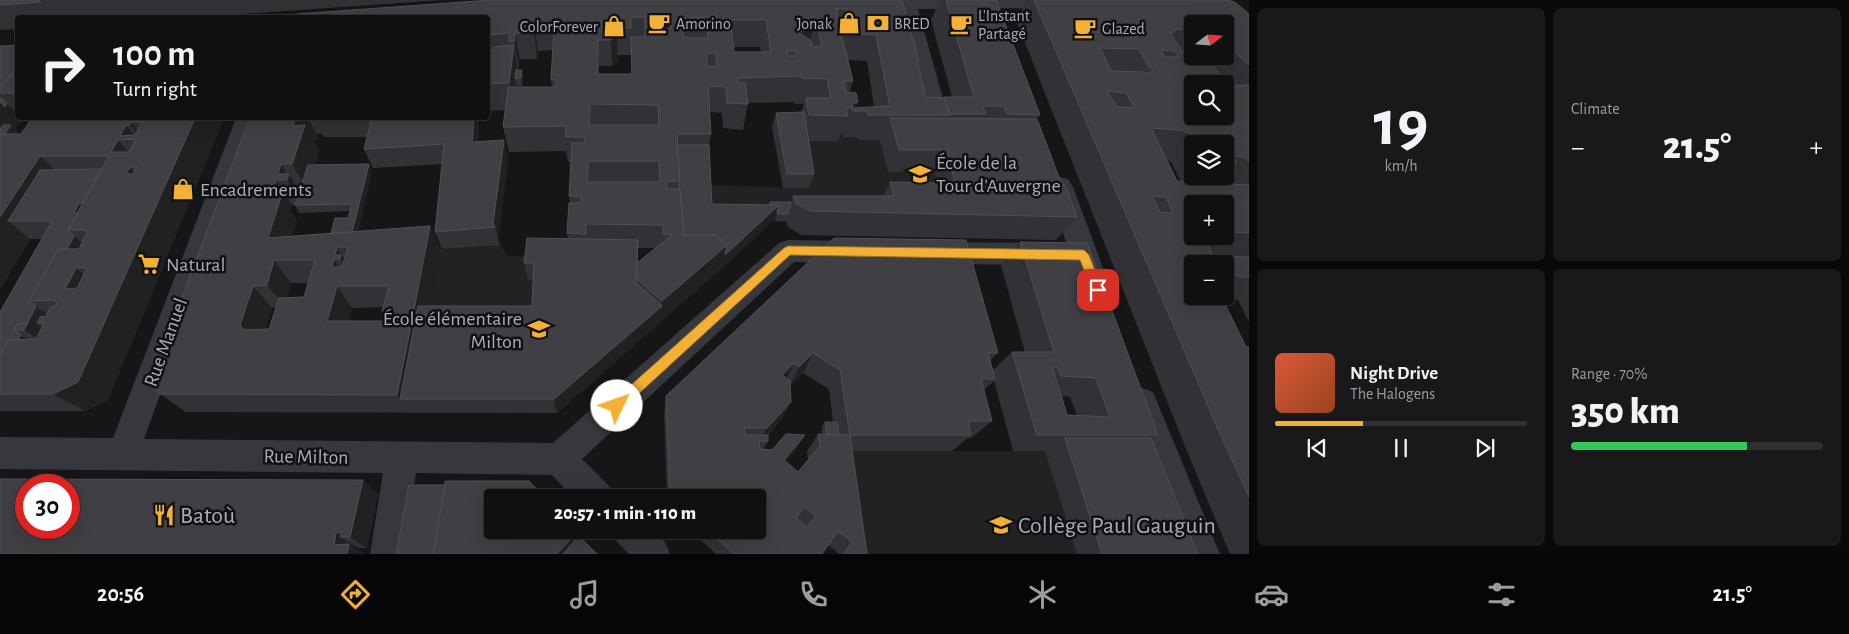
<!DOCTYPE html>
<html lang="en">
<head>
<meta charset="utf-8">
<style>
	:root { --surface:#101012; --page:#19191b; --text:#f1f3f6; --muted:#9c9d9f; --line:#303032; --accent:#f2b134 }
	body { margin:0; font-family:"Alegreya Sans",sans-serif; background:var(--page); color:var(--text); height:100vh; display:flex; flex-direction:column; font-size:19px; white-space:nowrap }
	* { box-sizing:border-box; margin:0 }
	p { font-size:16px; color:var(--muted) }
	.icon { flex:none; width:28px; height:28px; fill:none; stroke:currentColor; stroke-width:2; stroke-linecap:round; stroke-linejoin:round }
	.map { position:relative; flex:1; overflow:hidden }
	.side { display:flex; flex-direction:column; gap:8px; padding:8px; background:#09090a; width:600px }
	.side>* { flex:none }
	.banner { position:absolute; left:15px; top:15px; width:475px; height:105px; border-radius:5px; box-shadow:0 5px 20px #0002,0 0 0 1px var(--line); background:#101012; color:var(--text); overflow:hidden }
	.needle { width:32px; rotate:73deg }
	.tools { position:absolute; left:1184px; top:15px; display:grid; gap:10px }
	.tools a { display:grid; place-items:center; width:50px; height:50px; border-radius:5px; background:var(--surface); box-shadow:0 5px 20px #0002,0 0 0 1px var(--line); font-size:25px }
	.speed { position:absolute; left:15px; top:474px; display:flex; gap:10px; font-size:25px; font-weight:700; text-align:center }
	.speed>* { display:grid; place-content:center; width:65px; height:65px; border-radius:50%; background:var(--surface); box-shadow:0 5px 20px #0002,0 0 0 1px var(--line); line-height:1 }
	.speed .limit { border:8px solid #d22; background:#fff; color:#111 }
	.pin { position:absolute; display:grid; place-items:center; width:42px; height:42px; color:#fff; margin:-21px; border-radius:10px; box-shadow:0 2px 8px #0006 }
	.me { position:absolute; width:55px; margin:-28px; rotate:48deg; stroke-linejoin:round; filter:drop-shadow(0 0 4px #0008) }
	.turn { display:flex; align-items:center; gap:18px; height:105px; padding:0 15px; font-size:22px }
	.turn .icon { width:65px; height:65px; stroke-width:2.5 }
	.turn b { display:block; font-size:35px; line-height:42px }
	.big { font-size:38px; font-weight:800; line-height:1.1 }
	.side .card { flex:1; display:flex; flex-direction:column; justify-content:center; gap:8px; min-width:0; padding:0 18px; border-radius:8px; background:var(--page) }
	.side .dial { align-items:center; gap:0 }
	.dial b { font-size:65px; line-height:1 }
	.song { display:flex; align-items:center; gap:15px }
	.cover { width:60px; height:60px; border-radius:8px; background:linear-gradient(135deg,hsl(10 70% 55%),hsl(20 70% 35%)) }
	.played { height:5px; border-radius:2px; background:linear-gradient(90deg,var(--accent) 35%,var(--line) 35%) }
	.keys { display:flex; justify-content:space-around; direction:ltr }
	.heat { display:flex; justify-content:space-between; align-items:center; font-size:28px; direction:ltr }
	.charge { height:8px; border-radius:4px; background:linear-gradient(90deg,#34c759 70%,var(--line) 0) }
	.side .tiles { flex:1; display:grid; gap:8px; grid-template-columns:repeat(2,1fr) }
	.trip { position:absolute; left:484px; top:489px; width:282px; height:50px; border-radius:5px; background:var(--surface); box-shadow:0 5px 20px #0002,0 0 0 1px var(--line); font-weight:800; line-height:50px; text-align:center }
	.dock { display:flex; height:80px; justify-content:space-around; align-items:center; background:#060607; color:var(--muted) }
	.dock .icon { width:35px; height:35px }
	.dock .active { color:var(--accent) }
	.dock b { font-size:22px; color:var(--text) }
	main { display:flex; flex:1; min-height:0 }
	.map>svg:first-child { display:block }
	.built { fill:#222225 }
	.lines { fill:none; stroke-linecap:round; stroke-linejoin:round }
	.minor { fill:#37383d; fill-rule:evenodd }
	.wall { fill:#323236; fill-rule:evenodd }
	.shaded-wall { fill:#212124 }
	.building { fill:#3f3f44; stroke:#4f5156; fill-rule:evenodd }
	.route { fill:#f2b134; stroke:#9d7322 }
	.labels { text-anchor:middle; stroke-width:5; stroke-linejoin:round; paint-order:stroke }
	.far-poi-label { font-size:16px; fill:#a8adb8; stroke:#111113; text-anchor:start }
	.poi-label { font-size:20px; fill:#a8adb8; stroke:#111113; text-anchor:start }
	.street-label { font-size:20px; fill:#a8adb8; stroke:#111113 }
	.near-poi-label { font-size:24px; fill:#a8adb8; stroke:#111113; text-anchor:start }
</style>
</head>
<body>
<main>
<div class="map">
<svg width="1249" height="554" viewBox="0 0 1249 554">
	<rect width="100%" height="100%" fill="#161618"/>
	<g class="built">
		<polygon points="843,133 844,137 856,137 858,140 990,141 1045,210 787,222 775,221 775,219 710,218 708,185 809,188 801,141"/>
		<polygon points="500,245 508,256 570,257 635,300 660,322 557,413 409,413 440,249"/>
		<polygon points="837,451 1045,451 1167,554 850,554"/>
	</g>
	<g class="lines">
		<g class="minor">
			<polygon points="858,0 1072,0 1073,2 1070,6 1063,8 918,9 949,120 945,126 937,128 929,126 925,120 897,9 866,9 859,7 856,3"/>
			<polygon points="236,118 260,118 144,439 553,443 779,243 788,240 857,241 866,244 870,252 866,260 857,263 794,262 582,459 609,486 613,498 574,498 552,475 416,473 404,554 370,554 383,473 0,469 0,437 113,438"/>
			<polygon points="1060,177 1069,180 1073,187 1106,276 1102,284 1092,288 1082,284 1078,276 1047,187 1051,180"/>
			<polygon points="933,242 1047,243 1057,246 1060,254 1057,262 1047,265 933,264 924,261 920,253 924,245"/>
			<polygon points="1142,388 1153,392 1220,554 1186,554 1127,402 1131,392"/>
			<polygon points="612,530 653,530 665,542 670,554 629,554 617,542"/>
		</g>
	</g>
	<g class="wall">
		<polygon points="0,0 442,0 186,18 18,18 18,29 0,30"/>
		<path d="M902 0 919 61 918 64 926 97 944 98V97H952L931 20 940 0H996L1040 115 1037 119 1062 185 1077 217 1056 240 801 235 788 227 786 221H776L775 219 722 268 557 413 186 412 160 394 250 118H479V121L478 141 504 140 508 159 498 239 500 245 442 249 435 232 442 164 373 168 364 149 367 137H324L322 134H317L318 139 314 141 319 151 315 165 369 164 372 172 358 231 430 226 440 249 429 306H532L533 280H528L524 263 568 239 567 233 570 203 569 196 571 162H568L566 151 509 152 503 127 506 110 488 111V18ZM733 47H760L761 52H734ZM553 50 551 80 552 87H516V85L517 86H522L523 78 518 70 520 59H537L538 51ZM618 55H631V74H599V66H612L618 61ZM848 60 867 61 874 107 856 108 858 102 849 93 853 81ZM794 102 795 104H804L801 112 776 113 772 127 783 188H809L814 174 808 141H838L841 133H843V137H856L858 140H880L888 172H934L937 183 890 182 883 196H793L791 202H770L769 205 712 204 709 145 711 134 710 112 722 113 723 128 743 130 748 103ZM292 205H295L299 213 350 211 348 218 331 233 292 236 297 221 290 211ZM638 248H655L638 262ZM291 283H309L304 297 287 298ZM276 307 269 329 265 330 272 308ZM384 307 382 312 388 321H348L352 308Z"/>
		<path d="M1027 0H1229L1249 14V322L1238 300H1223L1246 347H1249V554H1230L1184 444 1016 20ZM1192 24H1225V56H1192ZM1192 84H1225V116H1192ZM1192 144H1225V176H1192ZM1166 160 1171 162 1181 182 1177 181ZM1225 204V236H1192ZM1192 264H1225V296H1192Z"/>
		<path d="M18 45V118H224L108 400 85 411H0V312L42 239H30L0 289V46ZM22 119H31L21 134H19L15 129Z"/>
		<path d="M834 238 998 353 990 361 993 370 1012 352H1025L1001 265 1020 242 1158 435 1151 439 1198 554H1077L1045 451H1013L994 381 984 390 992 421 971 438H968L952 451H852L867 554H837L838 553 828 545 822 554H716L690 530H758V498H667L664 414 666 396ZM803 373 829 389 833 422H825L822 427V434H818L807 451 808 460 798 472 786 461 795 451 805 435 772 450 764 449 768 441V435L782 419 790 385ZM1062 396 1070 397 1077 415H1067Z"/>
		<polygon points="378,494 367,548 358,548 354,545 353,547 365,554 0,554"/>
	</g>
	<g class="shaded-wall">
		<polygon points="670,20 668,46 660,47 661,21"/>
		<polygon points="815,22 808,49 799,33"/>
		<polygon points="534,24 538,51 537,59 534,33"/>
		<polygon points="515,33 520,59 519,69 514,42"/>
		<polygon points="617,35 618,61 612,66 611,40"/>
		<polygon points="598,40 599,66 599,100 598,74"/>
		<polygon points="514,45 518,72 515,78 516,85 514,109 509,83"/>
		<polygon points="522,70 523,78 522,86 521,78"/>
		<polygon points="0,102 7,104 18,114 18,118 21,118 22,119 15,129 19,133 11,145 0,136"/>
		<polygon points="858,102 855,111 853,111 852,104"/>
		<polygon points="590,104 592,130 590,125"/>
		<polygon points="195,118 224,118 108,400 85,411 53,394"/>
		<polygon points="298,118 308,118 317,134 318,139 314,141 319,151 307,189 292,164 293,126 295,119"/>
		<polygon points="473,118 479,118 479,121 478,161 472,142"/>
		<polygon points="131,122 152,147 151,150 130,125"/>
		<polygon points="126,125 148,150 136,139 120,136"/>
		<polygon points="118,140 140,165 137,167 130,167 152,192 126,174 111,152"/>
		<polygon points="504,140 508,159 498,239 495,227 493,224"/>
		<polygon points="40,156 66,181 8,221 30,239 0,289 0,217"/>
		<polygon points="588,161 590,186 588,182"/>
		<polygon points="281,164 288,176 289,174 304,199 303,204 287,180 278,174"/>
		<polygon points="369,164 372,172 352,254 348,247"/>
		<polygon points="276,180 292,205 290,211 297,221 287,253 280,254 285,261 268,238 271,197"/>
		<polygon points="79,203 99,222 74,213"/>
		<polygon points="779,205 775,219 722,268 557,413 554,399 662,306 662,301 727,245"/>
		<polygon points="430,226 440,249 424,336 413,315"/>
		<polygon points="74,236 92,251 76,268 103,290 55,300 39,301"/>
		<polygon points="337,247 351,270 354,282 340,259 335,255"/>
		<polygon points="334,259 348,282 332,267"/>
		<polygon points="274,260 291,283 285,306 267,285"/>
		<polygon points="253,286 272,308 260,345 240,325"/>
		<polygon points="337,286 352,308 343,342 327,321"/>
		<polygon points="36,306 60,323 37,323 54,335 56,350 24,330"/>
		<polygon points="412,321 423,342 400,399 397,395"/>
		<polygon points="21,335 46,350 0,374"/>
		<polygon points="813,353 803,373 790,386 799,367"/>
		<polygon points="794,363 785,382 782,375"/>
		<polygon points="791,402 782,419 761,441 760,441 767,428"/>
		<polygon points="805,435 795,451 774,475 784,460"/>
		<polygon points="363,480 378,494 367,548 350,537"/>
		<polygon points="578,531 581,543 570,554 557,554"/>
		<polygon points="342,532 340,537 354,545 353,547 365,554 347,554 334,545 336,533"/>
	</g>
	<g class="building">
		<polygon points="0,0 39,0 41,2 0,5"/>
		<path d="M491 0H902L919 61H917L926 97 944 98 950 115H868L867 111H853L852 108 890 106 876 35 841 33 853 81H844L846 92 856 93 858 102 852 104 853 107 846 108 848 116 809 115 806 98H831L827 79 802 78 801 76 737 78 738 83H745L748 104 727 103 726 87 708 86 711 134H677L680 181H667V189H680L684 235H716L727 245 662 301 636 278 637 263 672 235 663 234V225L586 224V234L567 233 569 203H581V196H569L572 143H585V137H565L566 126 503 127 508 87H556V80H551L554 28H563L562 22 534 24V33H515L514 42 509 41V33L488 35V18H289L296 14ZM836 9H846L848 17H838ZM716 16 717 27H707L708 38H684L682 24H685L684 19ZM631 17H645V37H631L632 74H598V40H611L617 35V28H631ZM670 20 671 28 662 29 661 21ZM730 20H766L771 52H734ZM815 22 821 24 818 29 822 46 813 47 810 40 799 33ZM787 51H796L797 56H788ZM707 53H716L717 67 707 66ZM590 104 658 105 659 125H590ZM588 161H659L660 182H588Z"/>
		<polygon points="946,0 996,0 1040,115 1007,114 1004,106 983,106 986,114 950,114 944,97 974,97"/>
		<path d="M1034 0H1229L1236 3 1249 14V65L1225 43V24H1192V30L1174 29V32L1170 33 1182 51H1192V56H1205L1223 79 1238 86 1249 85V162L1245 157 1232 156 1237 163H1225V144H1200L1196 136 1181 130 1151 128 1177 181 1249 185V233L1225 232V204H1192V236H1204L1213 256 1249 257V277H1239L1232 273H1225V264H1192V296H1221L1246 347H1249V497L1217 427ZM1212 17H1222L1232 24 1214 20ZM1090 27H1096L1099 32H1092ZM1100 48 1139 49 1149 67 1154 70 1148 74 1143 72 1111 71ZM1161 50 1174 51 1179 57H1165ZM1192 84H1225V102L1230 104 1225 110V116H1192V101L1190 97 1192 95ZM1107 91 1126 93 1135 108 1117 107ZM1152 196 1166 197 1173 213 1160 212Z"/>
		<polygon points="18,45 18,66 0,88 0,77 2,75 0,75 0,46"/>
		<polygon points="514,45 509,83 488,84 488,51 494,50 494,47"/>
		<polygon points="18,66 18,93 0,93 0,88"/>
		<polygon points="516,70 522,70 521,78 515,78"/>
		<polygon points="0,97 7,104 5,107 0,102"/>
		<polygon points="804,112 814,174 787,174 776,113"/>
		<path d="M32 118H195L78 382 53 394H0V355L8 340 36 339 44 323H37L40 317 46 316 51 307 57 305 55 300 29 301 58 249H79L88 230H68L109 156H40L0 217V134H21ZM131 122H142L135 135 120 136 126 125H130ZM136 139 129 152H111L118 140ZM130 167H137L133 174H126ZM76 268H87L77 288 65 289Z"/>
		<path d="M250 118H298L295 119 293 126 305 125 292 164H281L278 174H289L287 180H276L271 197H281L268 238 430 226 413 315H394L382 312 389 286H337L327 321H412L397 395 160 394 150 382ZM337 247H348L342 267H332L334 259H340L341 255H335ZM274 260H315L304 297 279 298 269 329 245 330 240 325 253 286 267 285Z"/>
		<polygon points="372,118 474,118 472,142 504,140 493,224 495,227 435,232 444,144 364,149"/>
		<polygon points="890,118 1037,119 1062,185 955,183 947,150 899,150"/>
		<polygon points="3,125 11,125 5,134 0,134 0,129"/>
		<polygon points="677,145 709,145 712,204 779,205 725,255 727,245 716,235 684,235 680,189 679,189 680,181"/>
		<polygon points="369,164 352,232 331,233 335,218 348,218 352,204 295,205 308,165"/>
		<polygon points="101,169 83,203 79,203 74,213 78,213 68,230 74,236 67,249 58,249 29,301 36,306 27,324 17,324 14,330 21,335 18,340 8,340 0,355 0,312 52,221 8,221 40,170"/>
		<polygon points="890,182 1065,185 1077,217 810,211 796,203 793,196 894,196"/>
		<polygon points="770,202 791,202 788,214 778,214 777,212 779,205 770,205"/>
		<polygon points="527,238 638,240 636,283 662,306 554,399 400,399 418,306 532,306 534,263 524,263"/>
		<path d="M834 238 966 240 998 353H988L995 379H981L992 421H968L971 435H850L867 554H843L852 542 838 531 822 554H734L708 530H758V498H672L670 495 666 396ZM813 353 840 370 850 435 818 434 820 446 798 472 784 460 805 435 786 434 772 450 760 449 759 441H768V435H745L744 428H767L791 402 790 381 782 375 794 363 799 367ZM804 507 816 516 807 527 796 518Z"/>
		<path d="M1020 242 1087 243 1158 435H1037L1012 352H1054ZM1052 367H1057L1061 376 1096 378 1110 417 1067 415Z"/>
		<polygon points="17,324 27,324 24,330 14,330"/>
		<polygon points="825,422 837,422 839,435 827,434"/>
		<polygon points="1065,438 1151,438 1198,554 1102,554"/>
		<path d="M0 479 363 480 350 537H340L342 532 336 533 334 545 349 544 347 554H0ZM26 485H69V528H26Z"/>
		<polygon points="445,481 529,481 545,498 492,498 492,530 577,530 578,531 557,554 433,554"/>
		<polygon points="409,485 445,485 433,554 396,554"/>
		<polygon points="579,536 597,554 563,554"/>
	</g>
	<polygon class="route" points="788,246 1084,250 1089,255 1103,290 1102,294 1094,294 1080,260 790,255 621,410 617,412 612,410 610,406 612,402 784,248"/>
	<defs>
		<g id="cafe-bare" transform="scale(1.725)"><path d="M-5.5-4.5H6V0H3Q3 3.5 0 3.5H-2.5Q-5.5 3.5-5.5 0ZM3-3.2v2h1.7v-2ZM-6 4.5H4V6H-6Z" fill="#f2b134" stroke="#111113" stroke-width="2.5" paint-order="stroke"/></g>
		<g id="shop-bare" transform="scale(1.725)"><path d="M-5-2.5h2.3a2.7 3.5 0 0 1 5.4 0H5L5.5 6h-11ZM-1.5-2.5h3a1.5 2.3 0 0 0-3 0Z" fill="#f2b134" stroke="#111113" stroke-width="2.5" paint-order="stroke"/></g>
		<g id="bank-bare" transform="scale(1.725)"><path d="M-6-4H6V4H-6ZM0-2.3a2.3 2.3 0 1 0 0 4.6a2.3 2.3 0 1 0 0-4.6Z" fill="#f2b134" stroke="#111113" stroke-width="2.5" paint-order="stroke"/></g>
		<g id="school-bare" transform="scale(1.725)"><path d="M0-5L7-2L0 1L-7-2ZM-4 1L0 2.5L4 1V4Q0 6-4 4Z" fill="#f2b134" stroke="#111113" stroke-width="2.5" paint-order="stroke"/></g>
		<g id="supermarket-bare" transform="scale(1.725)"><path d="M-6-5.5h2.5l.6 2H6L4.5 2H-2.5L-4.4-4H-6ZM-1.5 3.2a1.3 1.3 0 1 0 .1 0ZM3 3.2a1.3 1.3 0 1 0 .1 0Z" fill="#f2b134" stroke="#111113" stroke-width="2.5" paint-order="stroke"/></g>
		<g id="restaurant-bare" transform="scale(1.725)"><path d="M-5-6h1v4h1v-4h1v4h1v-4h1v5L-1.5 .5V6h-2V.5L-5-1ZM5-6V6H3V1.5H1.5Q1.5-4 5-6Z" fill="#f2b134" stroke="#111113" stroke-width="2.5" paint-order="stroke"/></g>
	</defs>
	<g fill-rule="evenodd">
		<use href="#cafe-bare" x="659" y="23"/>
		<use href="#shop-bare" x="849" y="23"/>
		<use href="#bank-bare" x="878" y="23"/>
		<use href="#cafe-bare" x="961" y="24"/>
		<use href="#shop-bare" x="614" y="26"/>
		<use href="#cafe-bare" x="1085" y="28"/>
		<use href="#school-bare" x="920" y="174"/>
		<use href="#shop-bare" x="183" y="189"/>
		<use href="#supermarket-bare" x="149" y="264"/>
		<use href="#school-bare" x="539" y="329"/>
		<use href="#restaurant-bare" x="164" y="515"/>
		<use href="#school-bare" x="1001" y="525"/>
	</g>
	<g class="labels">
		<g class="far-poi-label">
			<text x="978" y="21">L'Instant<tspan x="978" dy="18">Partagé</tspan></text>
			<text x="676" y="29">Amorino</text>
			<text x="832" y="29" text-anchor="end">Jonak</text>
			<text x="894" y="29">BRED</text>
			<text x="598" y="32" text-anchor="end">ColorForever</text>
			<text x="1102" y="34">Glazed</text>
		</g>
		<g class="poi-label">
			<text x="936" y="169">École de la<tspan x="936" dy="23">Tour d'Auvergne</tspan></text>
			<text x="200" y="196">Encadrements</text>
			<text x="166" y="271">Natural</text>
			<text x="522" y="325" text-anchor="end">École élémentaire<tspan x="522" dy="23">Milton</tspan></text>
		</g>
		<g class="street-label">
			<text transform="translate(165 342) rotate(-70)" y="7">Rue Manuel</text>
			<text transform="translate(306 456) rotate(1)" y="7">Rue Milton</text>
		</g>
		<g class="near-poi-label">
			<text x="180" y="523">Batoù</text>
			<text x="1018" y="533">Collège Paul Gauguin</text>
		</g>
	</g>
</svg>
<div class="tools">
<a><svg class="needle" viewBox="-14 -14 28 28"><path d="M0-13l5 13h-10z" fill="#e53935"/><path d="M0 13l5-13h-10z" fill="#9c9d9f"/></svg></a>
<a><svg class="icon" aria-label="search" viewBox="0 0 24 24"><circle cx="10" cy="10" r="6"/><path d="M15 15l6 6"/></svg></a>
<a><svg class="icon" aria-label="layers" viewBox="0 0 24 24"><path d="M12 4l9 5-9 5-9-5zM3 14l9 5 9-5"/></svg></a>
<a>+</a>
<a>−</a>
</div>
<div class="speed"><div class="limit">30</div></div>
<div class="pin" style="left:1098px;top:290px;background:#d93025"><svg class="icon" aria-label="arrive" viewBox="0 0 24 24"><path d="M6 21V4h12l-3 4 3 4H6"/></svg></div>
<svg class="me" style="left:617px;top:406px" viewBox="-20 -20 40 40"><circle r="19" fill="#fff"/><path d="M0-13L10 11 0 6-10 11z" fill="#f2b134"/></svg>
<div class="trip">20:57 · 1 min · 110 m</div>
<div class="banner">
<div class="turn"><svg class="icon" aria-label="right" viewBox="0 0 24 24"><path d="M7 20v-9h11M14 6l5 5-5 5"/></svg><div><b>100 m</b>Turn right</div></div>
</div>
</div>
<section class="side">
<div class="tiles">
<div class="card dial"><b>19</b><p>km/h</p></div>
<div class="card"><p>Climate</p>
<div class="heat"><a>−</a><b class="big">21.5°</b><a>+</a></div>
</div>
<div class="card">
<div class="song"><i class="cover"></i><div><b>Night Drive</b><p>The Halogens</p></div></div>
<div class="played"></div>
<div class="keys"><svg class="icon" aria-label="previous" viewBox="0 0 24 24"><path d="M18 5L8 12l10 7zM5 5v14"/></svg><svg class="icon" aria-label="pause" viewBox="0 0 24 24"><path d="M8 5v14M16 5v14"/></svg><svg class="icon" aria-label="next" viewBox="0 0 24 24"><path d="M6 5l10 7-10 7zM19 5v14"/></svg></div>
</div>
<div class="card"><p>Range · 70%</p><b class="big">350 km</b><div class="charge"></div></div>
</div>
</section>
</main>
<nav class="dock">
<b>20:56</b>
<svg class="icon active" aria-label="directions" viewBox="0 0 24 24"><path d="M12 3l9 9-9 9-9-9zM9 14v-3h6M13 9l2 2-2 2"/></svg>
<svg class="icon" aria-label="music" viewBox="0 0 24 24"><path d="M9 18V5l10-2v13"/><circle cx="6" cy="18" r="3"/><circle cx="16" cy="16" r="3"/></svg>
<svg class="icon" aria-label="phone" viewBox="0 0 24 24"><path d="M5 4h4l2 5-3 2q2 4 5 5l2-3 5 2v4C11 20 4 13 5 4z"/></svg>
<svg class="icon" aria-label="climate" viewBox="0 0 24 24"><path d="M12 3v18M4 7l16 10M4 17L20 7"/></svg>
<svg class="icon" aria-label="car" viewBox="0 0 24 24"><path d="M5 17H2v-5l4-1 3-4h7l3 4 3 1v5h-3M9 17h6M6 11h13"/><circle cx="7" cy="17" r="2"/><circle cx="17" cy="17" r="2"/></svg>
<svg class="icon" aria-label="filters" viewBox="0 0 24 24"><path d="M4 7h16M4 17h16"/><circle cx="9" cy="7" r="2"/><circle cx="15" cy="17" r="2"/></svg>
<b>21.5°</b>
</nav>
</body>
</html>
